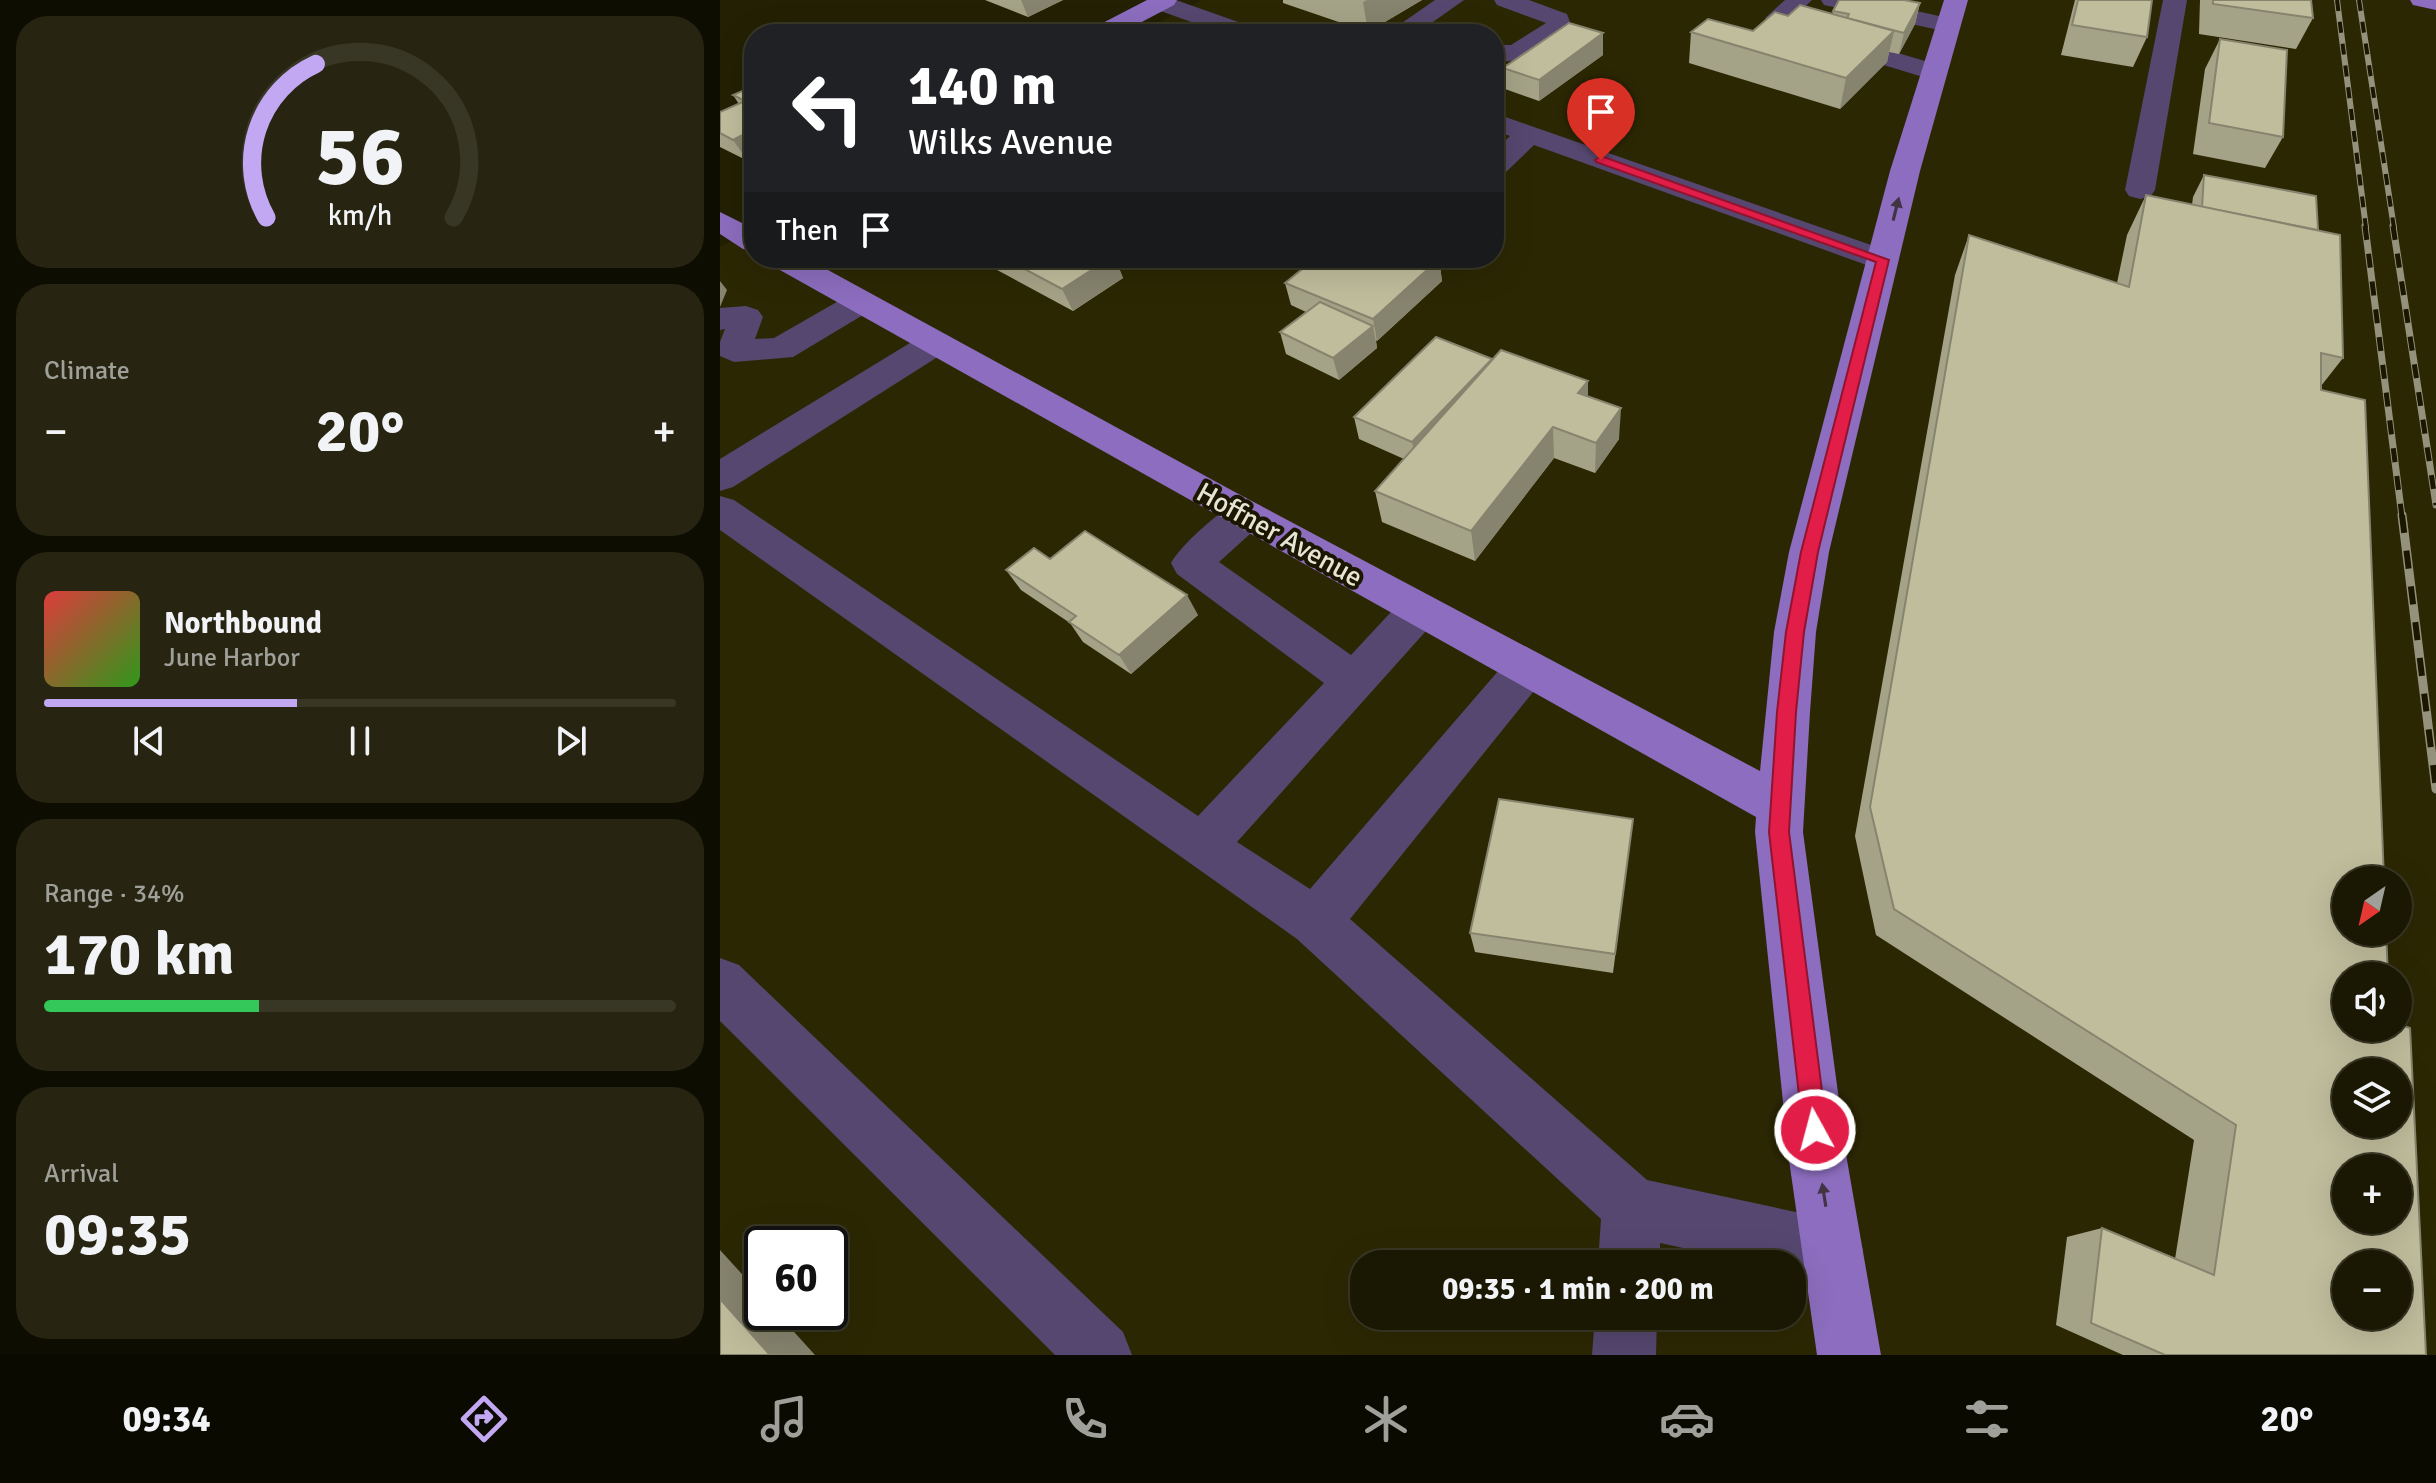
<!DOCTYPE html>
<html lang="en">
<head>
<meta charset="utf-8">
<style>
	:root { --surface:#1a1803; --page:#272512; --text:#f1f3f6; --muted:#9fa09a; --line:#383725; --accent:#c2a8f2 }
	body { margin:0; font-family:Signika,sans-serif; background:var(--page); color:var(--text); height:100vh; display:flex; flex-direction:column; font-size:30px; white-space:nowrap }
	* { box-sizing:border-box; margin:0 }
	p { font-size:26px; color:var(--muted) }
	.icon { flex:none; width:44px; height:44px; fill:none; stroke:currentColor; stroke-width:2; stroke-linecap:round; stroke-linejoin:round }
	.map { position:relative; flex:1; overflow:hidden }
	.side { display:flex; flex-direction:column; gap:16px; padding:16px; background:#0e0d02; width:720px }
	.side>* { flex:none }
	.top-card { position:absolute; left:24px; top:24px; width:760px; height:244px; border-radius:32px; box-shadow:0 8px 32px #0002,0 0 0 2px var(--line); background:#202124; color:#fff; overflow:hidden }
	.needle { width:52px; rotate:214deg }
	.buttons { position:absolute; left:1612px; top:866px; display:grid; gap:16px }
	.buttons a { display:grid; place-items:center; width:80px; height:80px; border-radius:50%; background:var(--surface); box-shadow:0 8px 32px #0002,0 0 0 2px var(--line); font-size:40px }
	.speed { position:absolute; left:24px; top:1226px; display:flex; gap:16px; font-size:40px; font-weight:700; text-align:center }
	.speed>* { display:grid; place-content:center; width:104px; height:104px; border-radius:50%; background:var(--surface); box-shadow:0 8px 32px #0002,0 0 0 2px var(--line); line-height:1 }
	.speed .limit { border:4px solid #111; border-radius:12px; background:#fff; color:#111 }
	.pin { position:absolute; display:grid; place-items:center; width:68px; height:68px; color:#fff; margin:-82px -34px; border-radius:50% 50% 50% 0; rotate:-45deg; box-shadow:0 0 8px #0007 }
	.pin .icon { rotate:45deg }
	.me { position:absolute; width:88px; margin:-44px; rotate:353deg; stroke-linejoin:round; filter:drop-shadow(0 0 6px #0008) }
	.turn { display:flex; align-items:center; gap:28px; height:168px; padding:0 32px; font-size:36px }
	.turn .icon { width:104px; height:104px; stroke-width:2.5 }
	.turn b { display:block; font-size:56px; line-height:68px }
	.then { display:flex; align-items:center; height:76px; padding:0 32px; background:#0003; gap:16px; font-size:30px }
	.big { font-size:60px; font-weight:700; line-height:1.1 }
	.side .widget { flex:1; display:flex; flex-direction:column; justify-content:center; gap:12px; min-width:0; padding:0 28px; border-radius:32px; background:var(--page) }
	.side .dial { align-items:center; gap:0 }
	.dial svg { height:208px; overflow:visible; fill:none; stroke:var(--line); stroke-width:7; stroke-linecap:round; text-anchor:middle }
	.dial text { fill:var(--text); stroke:none }
	.song { display:flex; align-items:center; gap:24px }
	.cover { width:96px; height:96px; border-radius:12px; background:linear-gradient(135deg,hsl(0 70% 55%),hsl(110 70% 35%)) }
	.played { height:8px; border-radius:4px; background:linear-gradient(90deg,var(--accent) 40%,var(--line) 40%) }
	.keys { display:flex; justify-content:space-around; direction:ltr }
	.heat { display:flex; justify-content:space-between; align-items:center; font-size:44px; direction:ltr }
	.charge { height:12px; border-radius:6px; background:linear-gradient(90deg,#34c759 34%,var(--line) 0) }
	.trip { position:absolute; left:630px; top:1250px; width:456px; height:80px; border-radius:32px; background:var(--surface); box-shadow:0 8px 32px #0002,0 0 0 2px var(--line); font-weight:700; line-height:80px; text-align:center }
	.tab-bar { display:flex; height:128px; justify-content:space-around; align-items:center; background:#0a0a01; color:var(--muted) }
	.tab-bar .icon { width:56px; height:56px }
	.tab-bar .active { color:var(--accent) }
	.tab-bar b { font-size:36px; color:var(--text) }
	main { display:flex; flex:1; min-height:0 }
	.map>svg:first-child { display:block }
	.built { fill:#2c2703; fill-rule:evenodd }
	.lines { fill:none; stroke-linecap:round; stroke-linejoin:round }
	.minor { fill:#55476f; fill-rule:evenodd }
	.major { fill:#8c6dbf; fill-rule:evenodd }
	.rail-far2-casing { stroke:#94917c; stroke-width:6 }
	.rail-far1-casing { stroke:#94917c; stroke-width:7 }
	.rail-casing { stroke:#94917c; stroke-width:9 }
	.rail-far2 { stroke:#1a1600; stroke-width:4; stroke-dasharray:11; stroke-linecap:butt }
	.rail-far1 { stroke:#1a1600; stroke-width:5; stroke-dasharray:14; stroke-linecap:butt }
	.rail { stroke:#1a1600; stroke-width:6; stroke-dasharray:18; stroke-linecap:butt }
	.wall { fill:#a5a387 }
	.shaded-wall { fill:#86846e }
	.building { fill:#c0bd9d; stroke:#86846e; stroke-width:2; fill-rule:evenodd }
	.oneway { fill:#423443 }
	.route { fill:#e11d48; stroke:#92132f; stroke-width:2 }
	.labels { text-anchor:middle; stroke-width:8; stroke-linejoin:round; paint-order:stroke }
	.street-label { font-size:28px; fill:#e6e4d4; stroke:#1a1600 }
</style>
</head>
<body>
<main>
<section class="side">
<div class="widget dial"><svg viewBox="0 0 100 80">
<path d="M14 69A42 42 0 1 1 86 69"/>
<path d="M14 69A42 42 0 0 1 33 10" stroke="#c2a8f2"/>
<text x="50" y="56" font-size="32" font-weight="700">56</text>
<text x="50" y="72" font-size="11">km/h</text>
</svg></div>
<div class="widget"><p>Climate</p>
<div class="heat"><a>−</a><b class="big">20°</b><a>+</a></div>
</div>
<div class="widget">
<div class="song"><i class="cover"></i><div><b>Northbound</b><p>June Harbor</p></div></div>
<div class="played"></div>
<div class="keys"><svg class="icon" aria-label="previous" viewBox="0 0 24 24"><path d="M18 5L8 12l10 7zM5 5v14"/></svg><svg class="icon" aria-label="pause" viewBox="0 0 24 24"><path d="M8 5v14M16 5v14"/></svg><svg class="icon" aria-label="next" viewBox="0 0 24 24"><path d="M6 5l10 7-10 7zM19 5v14"/></svg></div>
</div>
<div class="widget"><p>Range · 34%</p><b class="big">170 km</b><div class="charge"></div></div>
<div class="widget"><p>Arrival</p><b class="big">09:35</b></div>
</section>
<div class="map">
<svg width="1716" height="1355" viewBox="0 0 1716 1355">
	<rect width="100%" height="100%" fill="#232004"/>
	<path class="built" d="M482 0H1716V1355H0V247L34 230V258H774V34H416ZM1626 880H1678V932H1626ZM1626 976H1678V1028H1626ZM1626 1072H1678V1124H1626ZM1626 1168H1678V1220H1626ZM42 1244H110V1312H42ZM644 1264H1072V1316H644ZM1626 1264H1678V1316H1626Z"/>
	<g class="lines">
		<g class="minor">
			<polygon points="431,0 456,0 538,29 542,34 505,34 432,8 429,3"/>
			<polygon points="715,0 744,0 696,34 666,34"/>
			<path d="M774 0H809L847 14 851 25C835 48 802 64 774 61V45H791L826 23 777 5Z"/>
			<polygon points="1065,0 1092,0 1072,19 1076,23 1222,66 1226,72 1222,78 1213,80 1058,33 1045,18"/>
			<polygon points="1101,0 1147,0 1237,20 1240,25 1237,30 1228,32 1104,5"/>
			<polygon points="1443,0 1467,0 1435,190 1431,196 1420,199 1409,196 1405,190"/>
			<polygon points="774,113 1174,253 1179,260 1174,267 1163,270 1152,267 814,145 784,174 774,177 774,152 790,136 774,130"/>
			<polygon points="141,292 153,295 157,302 153,309 73,357 14,362 0,356 0,342 5,329 0,330 0,308 26,306 38,310 43,317 35,339 54,338 129,295"/>
			<polygon points="215,332 227,335 232,343 227,351 13,487 0,491 0,459 203,335"/>
			<path d="M0 496 14 500 478 816 604 683 457 574 451 563C460 546 503 506 522 502 528 500 533 503 540 505L546 515 540 525 499 562 631 655 684 598 699 593 714 598 720 610 714 622 517 842 590 889 792 655 807 650 822 655 829 668 822 681 630 919 927 1180 1113 1220 1134 1229 1143 1250 1134 1271 1113 1280 1072 1271V1264H1037L940 1243V1264H878L881 1219 577 939 0 530Z"/>
			<polygon points="0,958 19,965 403,1332 412,1355 335,1355 0,1021"/>
			<polygon points="875,1316 937,1316 936,1355 872,1355"/>
		</g>
		<g class="major">
			<polygon points="427,0 457,0 454,5 399,34 367,34 371,29"/>
			<polygon points="1224,0 1248,0 1200,171 1109,552 1096,632 1090,712 1083,832 1127,1160 1161,1355 1097,1355 1069,1160 1035,832 1036,817 51,265 46,258 86,258 513,491 1040,771 1054,632 1069,552 1170,171"/>
			<polygon points="1690,0 1716,0 1716,10 1693,5"/>
			<polygon points="0,212 34,229 34,251 23,249 0,234"/>
		</g>
		<g class="rail-far2-casing">
			<g id="rail-far2">
				<polyline points="1617,0 1646,228"/>
				<polyline points="1639,0 1674,228"/>
			</g>
		</g>
		<g class="rail-far1-casing">
			<g id="rail-far1">
				<polyline points="1645,226 1682,517"/>
				<polyline points="1673,226 1716,505"/>
			</g>
		</g>
		<g class="rail-casing">
			<polyline id="rail" points="1682,515 1716,789"/>
		</g>
		<use href="#rail-far2" class="rail-far2"/>
		<use href="#rail-far1" class="rail-far1"/>
		<use href="#rail" class="rail"/>
	</g>
	<g class="wall">
		<polygon points="265,0 343,0 308,17"/>
		<polygon points="563,0 702,0 648,32 563,3"/>
		<polygon points="1355,0 1432,0 1427,37 1413,67 1341,55"/>
		<polygon points="1480,0 1591,0 1593,18 1576,49 1479,34"/>
		<polygon points="1200,3 1195,24 1179,54 1169,52 1167,62 1120,109 969,63 971,32 1033,31 1068,16 1112,14 1113,11"/>
		<polygon points="1500,39 1563,137 1545,168 1473,154 1485,69"/>
		<polygon points="883,55 819,101 785,89 783,68"/>
		<polygon points="34,86 28,161 0,147 0,112 19,104 13,95"/>
		<polygon points="1484,175 1598,230 1623,358 1601,386 1626,976 1706,1355 1403,1355 1336,1325 1347,1237 1382,1228 1455,1259 1474,1140 1156,935 1135,836 1235,275 1249,235 1397,283 1407,235 1426,195 1472,205 1473,197"/>
		<polygon points="255,258 400,258 396,261 403,278 353,311"/>
		<polygon points="719,259 722,281 657,341 656,340 657,348 619,380 566,354 560,332 586,312 571,305 565,283"/>
		<polygon points="772,359 868,381 868,397 899,439 875,473 834,458 755,561 662,522 655,491 684,459 639,439 634,417"/>
		<polygon points="330,559 478,615 411,674 363,642 350,623 301,590 286,570"/>
		<polygon points="910,842 893,973 755,952 750,933"/>
	</g>
	<g class="shaded-wall">
		<polygon points="301,0 343,0 308,17"/>
		<polygon points="647,0 702,0 648,32 643,2"/>
		<polygon points="1200,3 1195,24 1179,54 1184,33"/>
		<polygon points="1174,31 1167,62 1120,109 1126,78"/>
		<polygon points="883,33 883,55 819,101 819,80"/>
		<polygon points="34,129 34,159 28,161 13,140"/>
		<polygon points="379,258 400,258 396,261 403,278 353,311 342,289"/>
		<polygon points="719,259 722,281 657,341 653,319"/>
		<polygon points="0,281 7,290 0,307"/>
		<polygon points="653,326 657,348 619,380 613,358"/>
		<polygon points="772,359 696,464 692,442"/>
		<polygon points="868,381 868,412 858,393"/>
		<polygon points="901,408 899,439 875,473 876,443"/>
		<polygon points="833,427 834,458 755,561 751,531"/>
		<polygon points="467,595 478,615 411,674 399,655"/>
		<polygon points="0,1250 42,1296 42,1312 56,1312 95,1355 50,1355 0,1299"/>
	</g>
	<g class="building">
		<polygon points="1119,0 1184,0 1200,3 1184,33 1127,18 1129,14 1113,11"/>
		<polygon points="1358,0 1432,0 1427,37 1352,25"/>
		<polygon points="1493,0 1591,0 1593,18 1493,4"/>
		<polygon points="1080,5 1174,31 1126,78 971,32 988,19 1033,31 1055,12 1068,16"/>
		<polygon points="849,23 883,33 819,80 783,68"/>
		<polygon points="450,25 476,34 432,34"/>
		<polygon points="1500,39 1567,50 1563,137 1489,123"/>
		<polygon points="34,86 34,129 13,140 0,133 0,112 25,101 13,95"/>
		<polygon points="1484,175 1596,196 1598,230 1482,207"/>
		<path d="M1426 195 1620 235 1623 358 1601 353V390L1645 400 1664 880H1626V932H1666L1668 976H1626V1028H1678V1024L1690 1028 1706 1355H1445L1371 1323 1382 1228 1494 1275 1516 1125 1174 909 1150 807 1249 235 1409 287ZM1626 1072H1678V1124H1626ZM1626 1168H1678V1220H1626ZM1626 1264H1678V1316H1626Z"/>
		<polygon points="284,258 390,258 342,289"/>
		<polygon points="596,258 716,258 719,259 653,319 565,283"/>
		<polygon points="600,302 653,326 613,358 560,332"/>
		<polygon points="716,337 772,359 692,442 634,417"/>
		<polygon points="781,350 868,381 858,393 901,408 876,443 833,427 751,531 655,491"/>
		<polygon points="365,531 467,595 399,655 349,622 356,616 286,570 314,548 330,559"/>
		<polygon points="779,799 913,819 895,954 750,933"/>
		<polygon points="0,1299 50,1355 0,1355"/>
	</g>
	<defs><path id="oneway-solid" d="M-6-.8H1V-3.2L6.5 0L1 3.2V.8H-6Z" transform="scale(2)"/></defs>
	<g class="oneway">
		<use href="#oneway-solid" transform="translate(1176 209) rotate(-76)"/>
		<use href="#oneway-solid" transform="translate(1104 1195) rotate(-99)"/>
	</g>
	<polygon class="route" points="881,156 1169,260 1098,552 1084,632 1076,712 1069,832 1107,1130 1103,1139 1095,1142 1087,1139 1083,1130 1049,832 1057,712 1066,632 1081,552 1156,262 876,162 875,160"/>
	<g class="labels">
		<g class="street-label">
			<text transform="translate(560 534) rotate(29)" y="10">Hoffner Avenue</text>
		</g>
	</g>
</svg>
<div class="buttons">
<a><svg class="needle" viewBox="-14 -14 28 28"><path d="M0-13l5 13h-10z" fill="#e53935"/><path d="M0 13l5-13h-10z" fill="#9fa09a"/></svg></a>
<a><svg class="icon" aria-label="sound" viewBox="0 0 24 24"><path d="M4 9h4l5-4v14l-5-4H4zM17 9q2 3 0 6"/></svg></a>
<a><svg class="icon" aria-label="layers" viewBox="0 0 24 24"><path d="M12 4l9 5-9 5-9-5zM3 14l9 5 9-5"/></svg></a>
<a>+</a>
<a>−</a>
</div>
<div class="speed"><div class="limit">60</div></div>
<div class="pin" style="left:881px;top:160px;background:#d93025"><svg class="icon" aria-label="arrive" viewBox="0 0 24 24"><path d="M6 21V4h12l-3 4 3 4H6"/></svg></div>
<svg class="me" style="left:1095px;top:1130px" viewBox="-20 -20 40 40"><circle r="17" fill="#e11d48" stroke="#fff" stroke-width="3"/><path d="M0-11L8 9 0 5-8 9z" fill="#fff"/></svg>
<div class="trip">09:35 · 1 min · 200 m</div>
<div class="top-card">
<div class="turn"><svg class="icon" aria-label="left" viewBox="0 0 24 24"><path d="M17 20v-9H6M10 6l-5 5 5 5"/></svg><div><b>140 m</b>Wilks Avenue</div></div>
<div class="then">Then<svg class="icon" aria-label="arrive" viewBox="0 0 24 24"><path d="M6 21V4h12l-3 4 3 4H6"/></svg></div>
</div>
</div>
</main>
<nav class="tab-bar">
<b>09:34</b>
<svg class="icon active" aria-label="directions" viewBox="0 0 24 24"><path d="M12 3l9 9-9 9-9-9zM9 14v-3h6M13 9l2 2-2 2"/></svg>
<svg class="icon" aria-label="music" viewBox="0 0 24 24"><path d="M9 18V5l10-2v13"/><circle cx="6" cy="18" r="3"/><circle cx="16" cy="16" r="3"/></svg>
<svg class="icon" aria-label="phone" viewBox="0 0 24 24"><path d="M5 4h4l2 5-3 2q2 4 5 5l2-3 5 2v4C11 20 4 13 5 4z"/></svg>
<svg class="icon" aria-label="climate" viewBox="0 0 24 24"><path d="M12 3v18M4 7l16 10M4 17L20 7"/></svg>
<svg class="icon" aria-label="car" viewBox="0 0 24 24"><path d="M5 17H2v-5l4-1 3-4h7l3 4 3 1v5h-3M9 17h6M6 11h13"/><circle cx="7" cy="17" r="2"/><circle cx="17" cy="17" r="2"/></svg>
<svg class="icon" aria-label="filters" viewBox="0 0 24 24"><path d="M4 7h16M4 17h16"/><circle cx="9" cy="7" r="2"/><circle cx="15" cy="17" r="2"/></svg>
<b>20°</b>
</nav>
</body>
</html>
